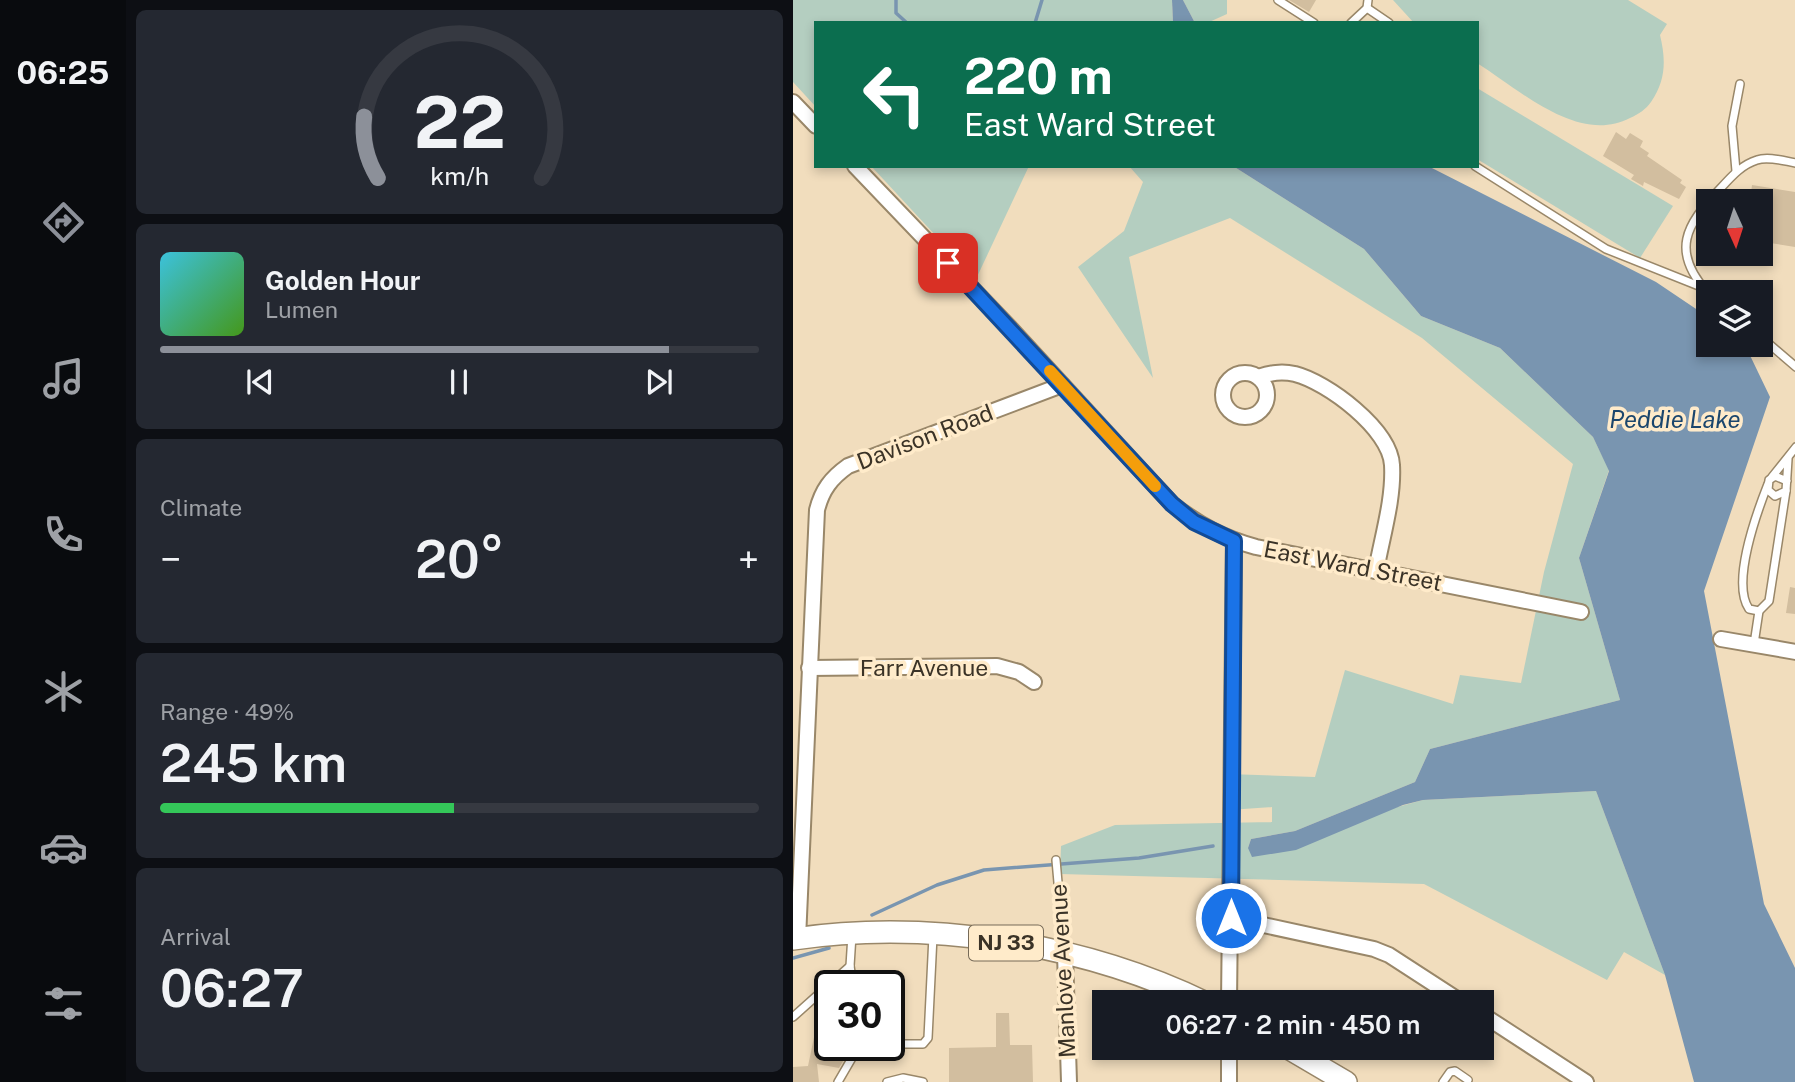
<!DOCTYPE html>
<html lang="en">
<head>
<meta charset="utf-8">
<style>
	:root { --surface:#171b24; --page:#242831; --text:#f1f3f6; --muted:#9ea1a6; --line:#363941; --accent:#8c9099 }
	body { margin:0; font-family:"Public Sans",sans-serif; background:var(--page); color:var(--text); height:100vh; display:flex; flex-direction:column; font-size:26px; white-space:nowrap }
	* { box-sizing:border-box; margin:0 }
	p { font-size:23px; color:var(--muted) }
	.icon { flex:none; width:38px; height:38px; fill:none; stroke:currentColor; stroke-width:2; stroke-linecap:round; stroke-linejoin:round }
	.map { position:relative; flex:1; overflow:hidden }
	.side { display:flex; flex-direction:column; gap:10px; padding:10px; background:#0d0f14; width:667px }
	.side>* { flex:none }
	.guide { position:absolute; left:21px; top:21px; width:665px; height:147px; border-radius:0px; box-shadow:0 4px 10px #0003; background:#0b6e4f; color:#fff; overflow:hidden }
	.needle { width:46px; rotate:177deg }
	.controls { position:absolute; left:903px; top:189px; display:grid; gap:14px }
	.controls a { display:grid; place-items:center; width:77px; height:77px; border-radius:0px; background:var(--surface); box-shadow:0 4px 10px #0003; font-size:35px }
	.speed { position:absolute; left:21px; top:970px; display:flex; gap:14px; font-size:35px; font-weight:700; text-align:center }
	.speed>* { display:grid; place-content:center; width:91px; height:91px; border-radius:50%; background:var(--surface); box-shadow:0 4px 10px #0003; line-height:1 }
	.speed .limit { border:4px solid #111; border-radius:10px; background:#fff; color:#111 }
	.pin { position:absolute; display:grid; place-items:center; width:60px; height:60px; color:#fff; margin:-30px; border-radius:14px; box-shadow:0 4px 10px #0006 }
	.me { position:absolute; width:77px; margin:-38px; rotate:0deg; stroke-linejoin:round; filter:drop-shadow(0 0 5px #0008) }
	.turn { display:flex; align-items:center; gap:24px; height:147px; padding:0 35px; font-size:32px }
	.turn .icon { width:91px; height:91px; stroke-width:2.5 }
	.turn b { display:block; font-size:49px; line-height:60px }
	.big { font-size:52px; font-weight:600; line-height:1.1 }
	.side .widget { flex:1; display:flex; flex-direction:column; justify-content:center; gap:10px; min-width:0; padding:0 24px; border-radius:10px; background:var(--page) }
	.side .dial { align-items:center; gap:0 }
	.dial svg { height:182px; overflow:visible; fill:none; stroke:var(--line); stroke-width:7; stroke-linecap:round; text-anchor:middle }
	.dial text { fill:var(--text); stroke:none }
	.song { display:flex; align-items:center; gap:21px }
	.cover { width:84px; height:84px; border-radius:10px; background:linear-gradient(135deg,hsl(190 70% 55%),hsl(100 70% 35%)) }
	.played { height:7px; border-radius:4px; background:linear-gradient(90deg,var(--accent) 85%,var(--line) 85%) }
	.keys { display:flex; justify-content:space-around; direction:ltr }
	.heat { display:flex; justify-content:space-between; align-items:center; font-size:38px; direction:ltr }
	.charge { height:10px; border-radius:5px; background:linear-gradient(90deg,#34c759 49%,var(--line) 0) }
	.trip { position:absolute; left:299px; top:990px; width:402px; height:70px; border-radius:0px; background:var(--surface); box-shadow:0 4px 10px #0003; font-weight:600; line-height:70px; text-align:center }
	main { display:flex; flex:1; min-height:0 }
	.menu { display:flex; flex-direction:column; width:126px; justify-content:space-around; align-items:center; background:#090b0e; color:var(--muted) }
	.menu .icon { width:49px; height:49px }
	.menu .current { color:var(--accent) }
	.menu b { font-size:32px; color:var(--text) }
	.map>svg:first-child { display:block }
	.green { fill:#b4cec0 }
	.water { fill:#7995b0 }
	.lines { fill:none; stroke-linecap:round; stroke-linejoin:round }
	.stream { stroke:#7995b0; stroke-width:3.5 }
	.building { fill:#d2be9f }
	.lane-casing { stroke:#998769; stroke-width:10 }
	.street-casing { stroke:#998769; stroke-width:18 }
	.primary-casing { stroke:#998769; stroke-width:24 }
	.lane { stroke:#fff; stroke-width:7 }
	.street { stroke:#fff; stroke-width:14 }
	.primary { stroke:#fff; stroke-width:21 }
	.route-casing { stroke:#114b97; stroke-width:18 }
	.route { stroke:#1a73e8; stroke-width:12 }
	.slow { stroke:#f59e0b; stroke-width:12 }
	.labels { text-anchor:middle; stroke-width:7; stroke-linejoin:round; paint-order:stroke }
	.shield { fill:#ffebca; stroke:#766a58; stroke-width:2 }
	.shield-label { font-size:21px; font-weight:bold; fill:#3b3327 }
	.street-label { font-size:23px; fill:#3b3327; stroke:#ffebca }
	.water-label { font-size:24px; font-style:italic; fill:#1b466d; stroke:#ffebca }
</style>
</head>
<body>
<main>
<nav class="menu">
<b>06:25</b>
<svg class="icon current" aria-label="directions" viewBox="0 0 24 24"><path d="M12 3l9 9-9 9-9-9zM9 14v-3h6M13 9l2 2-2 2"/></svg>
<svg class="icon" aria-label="music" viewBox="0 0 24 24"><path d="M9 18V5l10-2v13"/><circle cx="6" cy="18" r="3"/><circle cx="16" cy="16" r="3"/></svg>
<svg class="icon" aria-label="phone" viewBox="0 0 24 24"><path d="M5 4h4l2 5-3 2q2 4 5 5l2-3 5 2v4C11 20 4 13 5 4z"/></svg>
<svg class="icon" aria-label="climate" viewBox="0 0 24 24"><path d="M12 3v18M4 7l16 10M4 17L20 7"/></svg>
<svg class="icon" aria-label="car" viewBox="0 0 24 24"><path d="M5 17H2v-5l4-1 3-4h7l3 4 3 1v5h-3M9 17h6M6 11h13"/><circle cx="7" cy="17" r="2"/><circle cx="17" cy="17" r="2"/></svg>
<svg class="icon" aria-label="filters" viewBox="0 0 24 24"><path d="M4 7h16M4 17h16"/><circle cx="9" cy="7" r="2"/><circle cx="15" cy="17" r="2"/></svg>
</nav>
<section class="side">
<div class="widget dial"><svg viewBox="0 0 100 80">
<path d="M14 69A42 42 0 1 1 86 69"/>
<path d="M14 69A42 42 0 0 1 8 42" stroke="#8c9099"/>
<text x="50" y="56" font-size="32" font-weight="700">22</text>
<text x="50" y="72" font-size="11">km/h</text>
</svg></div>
<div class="widget">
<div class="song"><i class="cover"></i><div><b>Golden Hour</b><p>Lumen</p></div></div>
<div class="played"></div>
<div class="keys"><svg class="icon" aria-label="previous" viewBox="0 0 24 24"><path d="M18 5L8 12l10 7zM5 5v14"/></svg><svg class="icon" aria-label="pause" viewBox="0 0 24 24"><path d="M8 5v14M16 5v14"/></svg><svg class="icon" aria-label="next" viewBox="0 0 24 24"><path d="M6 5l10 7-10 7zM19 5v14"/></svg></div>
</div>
<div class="widget"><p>Climate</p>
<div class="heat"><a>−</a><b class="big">20°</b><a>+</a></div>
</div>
<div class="widget"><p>Range · 49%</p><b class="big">245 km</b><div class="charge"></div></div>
<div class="widget"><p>Arrival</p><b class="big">06:27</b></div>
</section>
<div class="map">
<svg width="1003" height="1082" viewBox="0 0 1003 1082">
	<rect width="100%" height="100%" fill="#f1ddbd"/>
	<g class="green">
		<polygon points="0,0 379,0 380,23 23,23 23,107 0,82"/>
		<polygon points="390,0 434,0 434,14 414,23 402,23"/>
		<path d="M600 0H835L874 24 867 35C873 60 873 80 858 102 853 109 846 114 837 118 785 145 727 90 684 63V23H621Z"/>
		<polygon points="684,88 880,206 847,258 684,159"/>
		<polygon points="78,166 236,166 183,279"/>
		<polygon points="336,166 440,166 571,249 628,316 707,348 800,437 816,470 786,558 827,700 637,749 622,782 502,831 458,839 455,848 630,800 803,791 872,975 831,952 814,980 631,884 267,874 268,846 322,825 479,822 479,807 436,810 435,774 522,777 552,670 660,704 667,675 728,683 751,572 780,464 629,338 437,218 336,257 360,378 285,267 331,231 350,182"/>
	</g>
	<g class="water">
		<polygon points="379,0 390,0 402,23 380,23"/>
		<polygon points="440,166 635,166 863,282 915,317 915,345 952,345 977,397 911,591 971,904 1002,968 1002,1082 901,1082 872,975 803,791 630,800 610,805 503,850 459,857 455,848 458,839 502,831 622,782 637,749 827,700 786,558 816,471 800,437 707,348 628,316 571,249"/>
	</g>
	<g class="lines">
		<g class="stream">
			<polyline points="103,0 103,13 114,23"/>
			<polyline points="242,23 249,0"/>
			<polyline points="79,915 144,885 191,870 346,858 420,846"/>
			<polyline points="0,958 36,948"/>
		</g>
	</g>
	<g class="building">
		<polygon points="496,0 523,0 516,12"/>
		<polygon points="823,132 833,139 837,133 850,141 847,147 856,153 854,156 889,180 887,183 893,187 886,199 851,182 850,186 838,179 841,175 810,156"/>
		<polygon points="959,185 1002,192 1002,247 971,242 976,213 968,212 968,201 957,201"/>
		<polygon points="997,587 1002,588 1002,614 993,613"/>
		<polygon points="29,999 37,1000 37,1045 55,1045 53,1056 46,1068 24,1064 26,1082 0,1082 0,1067 15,1066"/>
		<polygon points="203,1013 216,1013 217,1045 239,1045 240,1082 156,1082 156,1048 203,1047"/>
	</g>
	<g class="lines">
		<g class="lane-casing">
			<g id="lane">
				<polyline points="485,0 521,23"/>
				<polyline points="574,8 596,23"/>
				<polyline points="558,23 574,8 575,0"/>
				<polyline points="682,166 813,249 911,288"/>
				<polyline points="943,171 939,126 947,84"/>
				<path d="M915 293C877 251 893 225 926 190 938 177 948 165 964 160 975 156 991 161 1003 163"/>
				<polyline points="968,337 1003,367"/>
				<polyline points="979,477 1003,447"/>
				<polyline points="994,481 982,476 976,480 975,490 982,496 993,491 995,459"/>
				<path d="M966 611 956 609C938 583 964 512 975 484"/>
				<polyline points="961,644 966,611 976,601 993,491"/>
				<polyline points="263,860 271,950"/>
				<polyline points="57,966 60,985"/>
				<polyline points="0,1017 57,966 59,935"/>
				<polyline points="96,1044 130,1044 135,1038 140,936"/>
				<polyline points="45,1082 63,1051 63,1045"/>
				<polyline points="94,1082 110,1078 130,1082"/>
				<polyline points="650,1082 657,1072 662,1071 675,1080"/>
			</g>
		</g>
		<g class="street-casing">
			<g id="street">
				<polyline points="0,102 23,126"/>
				<path d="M62 166 217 328 379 504C406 525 430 538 463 547L788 612"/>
				<circle cx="452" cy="395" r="22"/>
				<path d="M465 377C478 373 488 371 502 374 534 382 597 429 599 465 601 499 589 537 583 571"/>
				<polyline points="928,639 1003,652"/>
				<polyline points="16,668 204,666 226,672 241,682"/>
				<polyline points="438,918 581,949 596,955 670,1003"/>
				<path d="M5 939 24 510C29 490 38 478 55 466L269 385"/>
				<polyline points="272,954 276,1082"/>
				<polyline points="436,1003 441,541"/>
				<polyline points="690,1015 793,1082"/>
				<polyline points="436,1082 436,1048"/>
			</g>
		</g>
		<g class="primary-casing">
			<g id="primary">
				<path d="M0 939C136 919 289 943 413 1003"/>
				<polyline points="495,1048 553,1082"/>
			</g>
		</g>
		<use href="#lane" class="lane"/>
		<use href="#street" class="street"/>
		<use href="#primary" class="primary"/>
	</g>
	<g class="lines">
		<g class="route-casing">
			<polyline id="route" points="155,263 379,504 401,522 441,541 438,918"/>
		</g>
		<use href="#route" class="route"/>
		<polyline class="slow" points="257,371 362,486"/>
	</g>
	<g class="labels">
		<rect class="shield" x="176" y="925.5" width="74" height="35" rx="5"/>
		<g class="shield-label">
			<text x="213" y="950">NJ 33</text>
		</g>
		<g class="street-label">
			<text transform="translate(132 437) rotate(-21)" y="8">Davison Road</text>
			<text transform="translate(560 566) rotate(11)" y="8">East Ward Street</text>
			<text x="131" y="676">Farr Avenue</text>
			<text transform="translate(270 971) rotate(-93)" y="8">Manlove Avenue</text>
		</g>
		<g class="water-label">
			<text x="882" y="428">Peddie Lake</text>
		</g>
	</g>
</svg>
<div class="controls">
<a><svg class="needle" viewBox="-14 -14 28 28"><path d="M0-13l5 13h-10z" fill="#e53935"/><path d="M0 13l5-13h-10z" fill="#9ea1a6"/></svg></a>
<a><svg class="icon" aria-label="layers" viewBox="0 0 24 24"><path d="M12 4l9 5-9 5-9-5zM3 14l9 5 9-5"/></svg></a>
</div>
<div class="speed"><div class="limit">30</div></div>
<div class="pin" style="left:155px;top:263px;background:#d93025"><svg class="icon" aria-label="arrive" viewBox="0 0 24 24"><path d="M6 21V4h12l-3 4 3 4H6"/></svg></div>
<svg class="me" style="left:438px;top:918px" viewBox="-20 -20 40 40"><circle r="17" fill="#1a73e8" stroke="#fff" stroke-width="3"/><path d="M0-11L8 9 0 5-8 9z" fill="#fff"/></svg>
<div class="trip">06:27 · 2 min · 450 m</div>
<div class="guide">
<div class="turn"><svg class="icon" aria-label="left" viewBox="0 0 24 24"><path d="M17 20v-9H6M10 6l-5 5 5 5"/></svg><div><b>220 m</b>East Ward Street</div></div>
</div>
</div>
</main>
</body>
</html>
